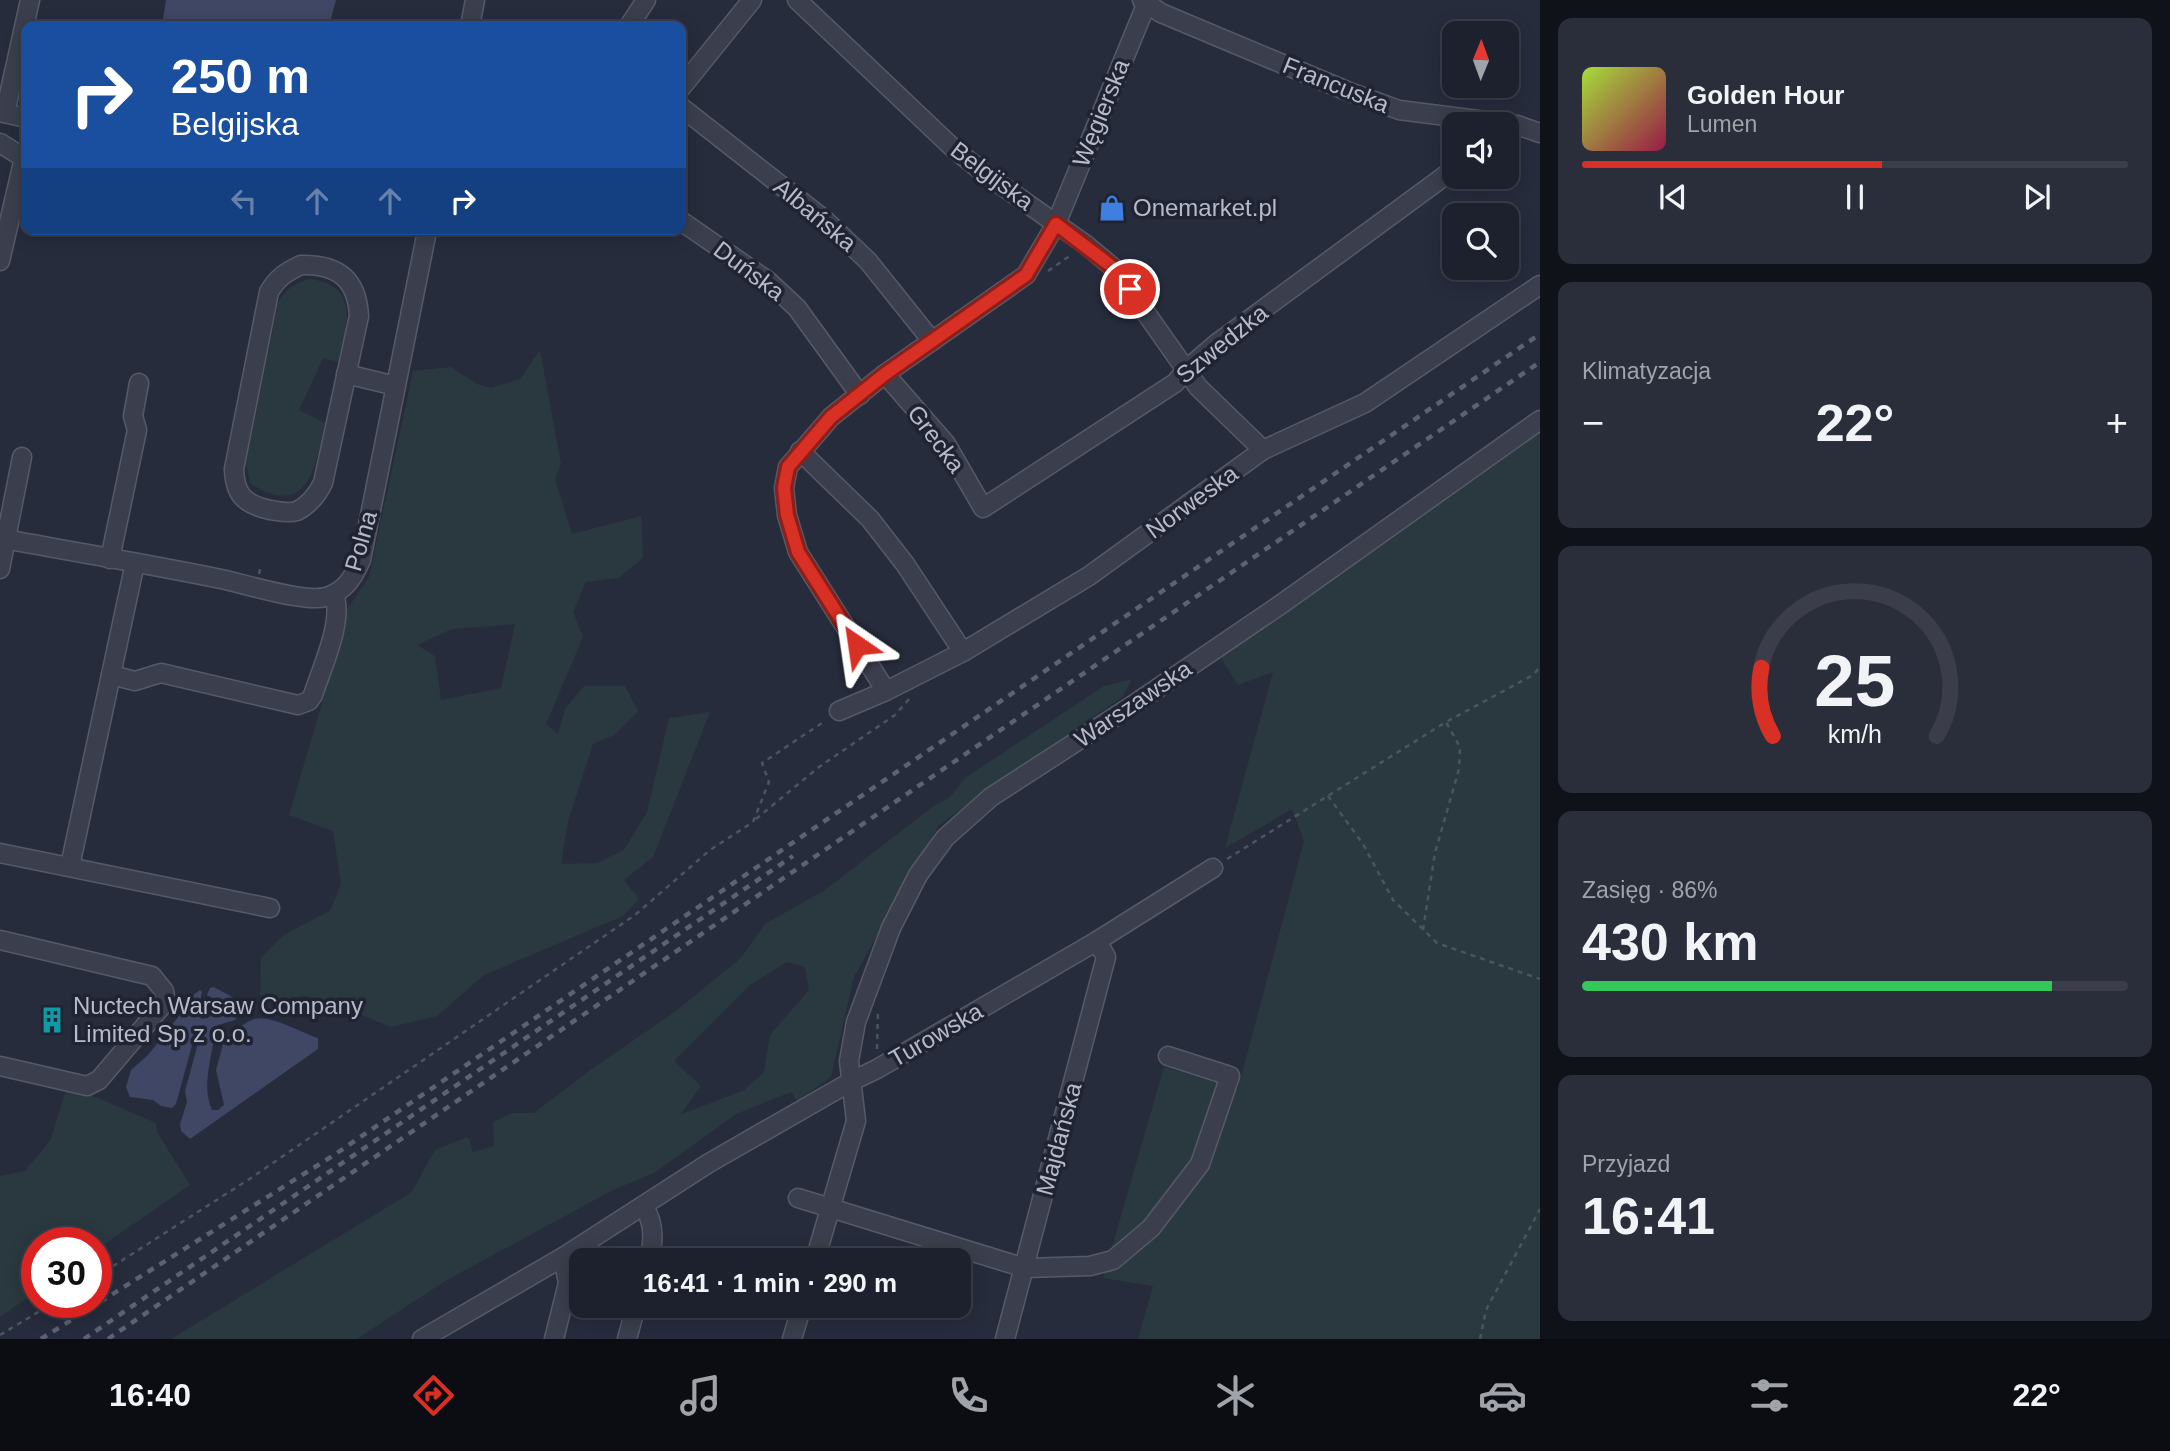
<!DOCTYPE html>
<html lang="pl">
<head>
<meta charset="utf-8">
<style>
	:root { --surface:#1d212e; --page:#2a2e3a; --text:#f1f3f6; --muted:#a0a3aa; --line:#3b3e4a; --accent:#d93025 }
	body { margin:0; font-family:Helvetica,sans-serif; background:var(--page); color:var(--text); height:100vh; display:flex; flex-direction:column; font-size:26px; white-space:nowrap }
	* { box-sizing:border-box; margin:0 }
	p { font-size:23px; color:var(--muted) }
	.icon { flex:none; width:38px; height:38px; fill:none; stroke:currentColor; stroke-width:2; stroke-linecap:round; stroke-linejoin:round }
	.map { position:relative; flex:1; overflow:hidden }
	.sheet { display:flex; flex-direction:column; gap:18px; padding:18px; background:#101219; width:630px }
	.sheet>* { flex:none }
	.guide { position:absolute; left:21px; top:21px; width:665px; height:214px; border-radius:14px; box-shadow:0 4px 18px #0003,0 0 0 2px var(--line); background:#1a4fa0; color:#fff; overflow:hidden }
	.needle { width:46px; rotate:1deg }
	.buttons { position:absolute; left:1442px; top:21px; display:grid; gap:14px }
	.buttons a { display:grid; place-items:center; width:77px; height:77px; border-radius:14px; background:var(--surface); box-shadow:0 4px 18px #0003,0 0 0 2px var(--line); font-size:35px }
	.speed { position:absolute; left:21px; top:1227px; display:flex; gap:14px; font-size:35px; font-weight:700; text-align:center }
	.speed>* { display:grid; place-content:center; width:91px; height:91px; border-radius:50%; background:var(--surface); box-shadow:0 4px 18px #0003,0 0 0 2px var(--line); line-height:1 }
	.speed .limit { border:10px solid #d22; background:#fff; color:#111 }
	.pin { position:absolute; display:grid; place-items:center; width:60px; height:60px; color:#fff; margin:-30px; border:4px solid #fff; border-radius:50%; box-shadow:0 2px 7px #0007 }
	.me { position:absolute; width:77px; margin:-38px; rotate:328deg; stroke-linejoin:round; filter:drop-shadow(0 0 5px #0008) }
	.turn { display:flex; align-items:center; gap:24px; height:147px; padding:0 35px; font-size:32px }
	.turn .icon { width:91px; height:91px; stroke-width:2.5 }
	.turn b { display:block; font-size:49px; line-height:60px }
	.lanes { display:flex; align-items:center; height:66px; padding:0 35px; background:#0003; justify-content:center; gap:35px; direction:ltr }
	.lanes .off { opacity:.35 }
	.big { font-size:52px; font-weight:700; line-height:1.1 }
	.sheet .card { flex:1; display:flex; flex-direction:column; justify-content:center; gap:10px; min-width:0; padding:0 24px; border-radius:14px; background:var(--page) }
	.sheet .dial { align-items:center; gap:0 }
	.dial svg { height:182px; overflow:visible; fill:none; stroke:var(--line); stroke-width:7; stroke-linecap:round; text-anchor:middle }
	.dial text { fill:var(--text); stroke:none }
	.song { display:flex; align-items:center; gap:21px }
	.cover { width:84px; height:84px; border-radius:10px; background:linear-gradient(135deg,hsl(80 70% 55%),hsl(340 70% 35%)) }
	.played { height:7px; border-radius:4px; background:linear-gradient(90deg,var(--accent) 55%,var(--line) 55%) }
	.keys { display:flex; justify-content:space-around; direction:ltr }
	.heat { display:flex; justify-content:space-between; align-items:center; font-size:38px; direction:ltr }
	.charge { height:10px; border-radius:5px; background:linear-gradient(90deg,#34c759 86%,var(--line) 0) }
	.trip { position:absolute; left:569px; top:1248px; width:402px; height:70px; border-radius:14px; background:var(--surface); box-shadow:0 4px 18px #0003,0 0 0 2px var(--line); font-weight:700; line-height:70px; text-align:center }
	.tab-bar { display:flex; height:112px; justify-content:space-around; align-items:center; background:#0c0d12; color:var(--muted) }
	.tab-bar .icon { width:49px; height:49px }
	.tab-bar .current { color:var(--accent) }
	.tab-bar b { font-size:32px; color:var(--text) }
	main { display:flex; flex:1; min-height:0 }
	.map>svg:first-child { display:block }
	.green { fill:#2a393f; fill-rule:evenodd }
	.water { fill:#3f4764 }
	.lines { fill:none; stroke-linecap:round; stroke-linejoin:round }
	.minor-casing { stroke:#565a68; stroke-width:21 }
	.path { stroke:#49565d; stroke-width:2.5; stroke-dasharray:5 5; stroke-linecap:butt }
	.minor { stroke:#3b3f4d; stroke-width:18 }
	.rail { stroke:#5d6273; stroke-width:4.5; stroke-dasharray:7 7; stroke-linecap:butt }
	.route-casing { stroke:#8d1f18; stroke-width:18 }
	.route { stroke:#d93025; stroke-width:12 }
	.labels { text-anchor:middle; stroke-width:7; stroke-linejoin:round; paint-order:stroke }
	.street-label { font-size:24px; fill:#b7bac8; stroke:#202432 }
	.poi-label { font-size:24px; fill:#b7bac8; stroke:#202432; text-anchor:start }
</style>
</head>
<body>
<main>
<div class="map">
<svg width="1540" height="1339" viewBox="0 0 1540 1339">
	<rect width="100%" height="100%" fill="#272c3d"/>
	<g class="green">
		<path d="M310 279C361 286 346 326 339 362L323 358 299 410 325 423C315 466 309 521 250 483L246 462 278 303C285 289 295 283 310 279Z"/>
		<path d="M540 350 561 464 555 479 572 534 641 516 643 558 618 578 586 582 573 612 583 637 546 724 558 734 565 709 584 686H625L638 711 614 735 593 744 568 821 561 864 597 863 624 850 647 812 669 718 710 712 653 857 624 880 639 899 623 916 484 975 437 1016 391 1027 344 1008 305 996 260 1005 261 958 285 934 330 911 341 884 333 831 289 815 341 639 338 623 369 577 413 371 451 367 477 384 491 388 520 379ZM515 624 501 688 441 700 435 656 417 645 452 629Z"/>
		<polygon points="1540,410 1540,1339 1138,1339 1153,1286 1103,1278 1164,1067 1238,1089 1304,841 1292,809 1225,848 1273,672 1238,685 1211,642"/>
		<path d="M1132 679 1122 697 1004 778 939 825 854 977 831 1077 797 1101 791 1092 736 1114 654 1173 613 1190 445 1281 357 1339H171L412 1192 435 1150 468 1137 473 1152 494 1146 493 1122 513 1113H534L589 1071 676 1011 741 958 765 924 825 890 931 808 949 798 965 778 1104 686ZM787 962 805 967 809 990 770 1035 764 1072 744 1090 680 1115 701 1086 674 1061 750 985Z"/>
		<polygon points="66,1090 98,1098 156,1123 157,1132 190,1185 96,1250 96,1242 37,1242 37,1291 0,1317 0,1176 25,1171 50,1141"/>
	</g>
	<g class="water">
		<polygon points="166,0 336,0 329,26 162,26"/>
		<path d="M214 987C227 995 238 996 240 1012L235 1020 218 1025 215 1032C212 1058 201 1086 212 1110H218L224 1105 216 1070 225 1037C235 1032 243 1023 254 1019 270 1014 302 1033 318 1038V1049L190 1139 181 1131 180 1124 187 1102 185 1091 202 1029 197 1027 176 1104 172 1108 161 1106 153 1100 130 1097 126 1087 131 1070 148 1055 187 1006 188 999 200 990 202 992 199 1005 201 1019 208 1018 212 1013 213 999 207 995 210 988Z"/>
	</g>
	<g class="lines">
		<g class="minor-casing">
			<g id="minor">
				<polyline points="797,0 953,148 988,176 1085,244 1115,269 1198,387 1263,450"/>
				<polyline points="1142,0 1161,13 1347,91 1399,110 1517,125 1540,133"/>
				<polyline points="470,26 475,0"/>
				<polyline points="629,26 646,0"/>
				<polyline points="681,88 752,0"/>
				<polyline points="681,107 825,220 868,261 932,341"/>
				<polyline points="0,112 26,118"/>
				<polyline points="5,113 30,0"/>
				<polyline points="0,143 24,158"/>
				<polyline points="681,221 768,281 797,308 860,395"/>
				<polyline points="0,261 24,158 26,160"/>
				<path d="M301 265C338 264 357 279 359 316L323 483C317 495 309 505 297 511 288 514 278 511 270 510 244 504 235 495 234 469L269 292C277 278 286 272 301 265Z"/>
				<polyline points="346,374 396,386"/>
				<polyline points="885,374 946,444 983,508 1175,383 1187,369 1216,344 1454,169"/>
				<polyline points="800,451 870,519 905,564 963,652"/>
				<path d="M0 538C74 552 148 564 221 579 245 584 304 603 326 597 345 591 353 578 361 560L426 236 425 229"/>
				<polyline points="110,559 137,430 133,416 139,383"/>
				<polyline points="0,569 22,457"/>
				<path d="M111 675 135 681 161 673 298 705 309 701 313 695C322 667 344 621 334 594"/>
				<polyline points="886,691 798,552 787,515 784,488 788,467 831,417 885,374 1026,275 1056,224 1148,0"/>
				<polyline points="839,711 886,691 963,652 1089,576 1263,450 1365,403 1540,285"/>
				<polyline points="0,853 270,908"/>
				<polyline points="70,866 135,563"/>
				<polyline points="0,940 152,976 164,991 166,1001 99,1080 87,1086 0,1066"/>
				<polyline points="798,1198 1025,1268 1090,1266 1113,1260 1151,1228 1200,1164 1230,1076 1168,1056"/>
				<path d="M643 1206C655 1222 654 1241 649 1260"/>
				<polyline points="815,1260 856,1121 849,1061 856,1022 891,928 918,875 945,838 991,797 1136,703 1280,605 1540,420"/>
				<polyline points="422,1339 563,1257 709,1163 852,1081 877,1069 1097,941 1213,868"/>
				<polyline points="554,1339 568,1283 563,1257"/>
				<polyline points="627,1339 636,1306"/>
				<polyline points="792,1339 802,1306"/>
				<polyline points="1005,1339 1106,957 1097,941"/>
			</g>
		</g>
		<g class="path">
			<polyline points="1048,271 1071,255"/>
			<polyline points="259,574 261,565"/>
			<polyline points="1328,796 1363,844 1393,900 1437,943 1540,979"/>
			<polyline points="756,819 819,767 895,715 910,698"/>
			<polyline points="1227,859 1446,722 1533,675 1540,667"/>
			<polyline points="1423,930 1435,853 1459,769 1460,747 1446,722"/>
			<polyline points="877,1049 878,1011"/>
			<polyline points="96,1277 251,1178 635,915 710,850 753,822 769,782 762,763 825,721"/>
			<polyline points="0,1335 55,1302"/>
			<polyline points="1480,1339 1486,1310 1540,1209"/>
		</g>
		<use href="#minor" class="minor"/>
		<g class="rail">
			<polyline points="41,1339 334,1155 1540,334"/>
			<polyline points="84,1339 793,856"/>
			<polyline points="108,1339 1540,362"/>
		</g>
	</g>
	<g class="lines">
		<g class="route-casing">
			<polyline id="route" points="857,645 798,552 787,515 784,488 788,467 831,417 885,374 1026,275 1056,224 1115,269 1130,289"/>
		</g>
		<use href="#route" class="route"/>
	</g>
	<defs>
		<g id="shop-bare" transform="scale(2.1)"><path d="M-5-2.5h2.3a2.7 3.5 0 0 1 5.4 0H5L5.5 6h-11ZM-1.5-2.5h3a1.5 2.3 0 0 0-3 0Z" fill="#3f7fe0" stroke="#202432" stroke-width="2.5" paint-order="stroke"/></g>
		<g id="building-bare" transform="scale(2.1)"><path d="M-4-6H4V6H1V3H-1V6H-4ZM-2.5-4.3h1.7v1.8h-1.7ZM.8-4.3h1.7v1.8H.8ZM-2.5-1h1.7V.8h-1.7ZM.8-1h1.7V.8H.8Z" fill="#0f9aa8" stroke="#202432" stroke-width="2.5" paint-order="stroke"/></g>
	</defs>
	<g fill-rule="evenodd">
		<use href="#shop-bare" x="1112" y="208"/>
		<use href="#building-bare" x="52" y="1020"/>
	</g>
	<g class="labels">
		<g class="street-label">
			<text transform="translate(1336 85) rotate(22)" y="8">Francuska</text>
			<text transform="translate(1101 113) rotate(-68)" y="8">Węgierska</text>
			<text transform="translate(992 176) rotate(37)" y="8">Belgijska</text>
			<text transform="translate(815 215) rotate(40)" y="8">Albańska</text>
			<text transform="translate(749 271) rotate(37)" y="8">Duńska</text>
			<text transform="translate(1222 344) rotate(-39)" y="8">Szwedzka</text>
			<text transform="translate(936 439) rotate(53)" y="8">Grecka</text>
			<text transform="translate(1192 502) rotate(-36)" y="8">Norweska</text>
			<text transform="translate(361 541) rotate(-74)" y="8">Polna</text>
			<text transform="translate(1133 704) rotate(-34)" y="8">Warszawska</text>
			<text transform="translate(936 1035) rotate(-30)" y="8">Turowska</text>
			<text transform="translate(1059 1139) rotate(-75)" y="8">Majdańska</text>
		</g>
		<g class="poi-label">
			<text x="1133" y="216">Onemarket.pl</text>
			<text x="73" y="1014">Nuctech Warsaw Company<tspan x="73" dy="28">Limited Sp z o.o.</tspan></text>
		</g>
	</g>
</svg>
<div class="buttons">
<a><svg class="needle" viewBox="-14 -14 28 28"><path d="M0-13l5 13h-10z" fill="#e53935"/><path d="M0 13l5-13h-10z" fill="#a0a3aa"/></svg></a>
<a><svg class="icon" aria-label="sound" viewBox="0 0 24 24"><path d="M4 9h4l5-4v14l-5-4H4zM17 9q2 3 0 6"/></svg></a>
<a><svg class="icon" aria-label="search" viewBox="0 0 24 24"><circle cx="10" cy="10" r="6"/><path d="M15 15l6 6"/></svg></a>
</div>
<div class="speed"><div class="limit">30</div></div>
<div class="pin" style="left:1130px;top:289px;background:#d93025"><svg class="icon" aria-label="arrive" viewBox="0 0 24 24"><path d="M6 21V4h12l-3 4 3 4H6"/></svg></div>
<svg class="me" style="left:857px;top:645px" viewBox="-20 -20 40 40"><path d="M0-17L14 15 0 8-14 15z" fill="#d93025" stroke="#fff" stroke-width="4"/></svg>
<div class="trip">16:41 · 1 min · 290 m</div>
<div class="guide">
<div class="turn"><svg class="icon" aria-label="right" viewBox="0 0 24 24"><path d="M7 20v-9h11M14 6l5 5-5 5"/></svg><div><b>250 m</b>Belgijska</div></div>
<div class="lanes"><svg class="icon off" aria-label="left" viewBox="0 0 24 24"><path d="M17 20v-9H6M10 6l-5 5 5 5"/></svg><svg class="icon off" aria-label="ahead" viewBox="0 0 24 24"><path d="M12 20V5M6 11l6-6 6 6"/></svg><svg class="icon off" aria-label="ahead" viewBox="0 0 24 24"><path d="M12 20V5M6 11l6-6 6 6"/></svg><svg class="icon" aria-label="right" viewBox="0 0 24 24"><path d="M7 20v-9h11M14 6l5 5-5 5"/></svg></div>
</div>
</div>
<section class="sheet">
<div class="card">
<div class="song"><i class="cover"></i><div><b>Golden Hour</b><p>Lumen</p></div></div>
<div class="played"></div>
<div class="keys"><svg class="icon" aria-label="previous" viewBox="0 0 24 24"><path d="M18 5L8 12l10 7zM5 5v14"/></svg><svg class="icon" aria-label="pause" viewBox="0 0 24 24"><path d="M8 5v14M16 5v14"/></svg><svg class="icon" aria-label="next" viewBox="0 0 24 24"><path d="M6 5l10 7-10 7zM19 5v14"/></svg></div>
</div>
<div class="card"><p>Klimatyzacja</p>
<div class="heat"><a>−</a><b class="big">22°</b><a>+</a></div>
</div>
<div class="card dial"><svg viewBox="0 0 100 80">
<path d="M14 69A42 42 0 1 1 86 69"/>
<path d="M14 69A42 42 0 0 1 9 39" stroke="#d93025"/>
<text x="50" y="56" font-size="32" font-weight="700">25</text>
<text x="50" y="72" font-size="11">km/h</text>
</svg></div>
<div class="card"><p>Zasięg · 86%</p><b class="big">430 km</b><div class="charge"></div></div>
<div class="card"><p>Przyjazd</p><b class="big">16:41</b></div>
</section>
</main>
<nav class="tab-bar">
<b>16:40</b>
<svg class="icon current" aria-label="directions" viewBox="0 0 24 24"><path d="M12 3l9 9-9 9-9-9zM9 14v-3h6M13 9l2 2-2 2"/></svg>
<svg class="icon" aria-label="music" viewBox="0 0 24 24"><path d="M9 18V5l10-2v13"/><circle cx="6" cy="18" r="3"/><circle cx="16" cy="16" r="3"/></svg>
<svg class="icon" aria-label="phone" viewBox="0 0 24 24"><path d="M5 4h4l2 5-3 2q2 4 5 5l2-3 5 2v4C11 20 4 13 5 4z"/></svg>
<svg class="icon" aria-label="climate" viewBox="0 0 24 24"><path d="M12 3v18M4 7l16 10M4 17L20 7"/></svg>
<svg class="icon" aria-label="car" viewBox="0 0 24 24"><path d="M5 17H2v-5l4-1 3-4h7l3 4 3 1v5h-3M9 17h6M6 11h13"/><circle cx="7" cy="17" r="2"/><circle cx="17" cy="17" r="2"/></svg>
<svg class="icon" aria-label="filters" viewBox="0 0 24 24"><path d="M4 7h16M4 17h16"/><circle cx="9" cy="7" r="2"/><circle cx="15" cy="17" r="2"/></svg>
<b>22°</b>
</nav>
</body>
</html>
